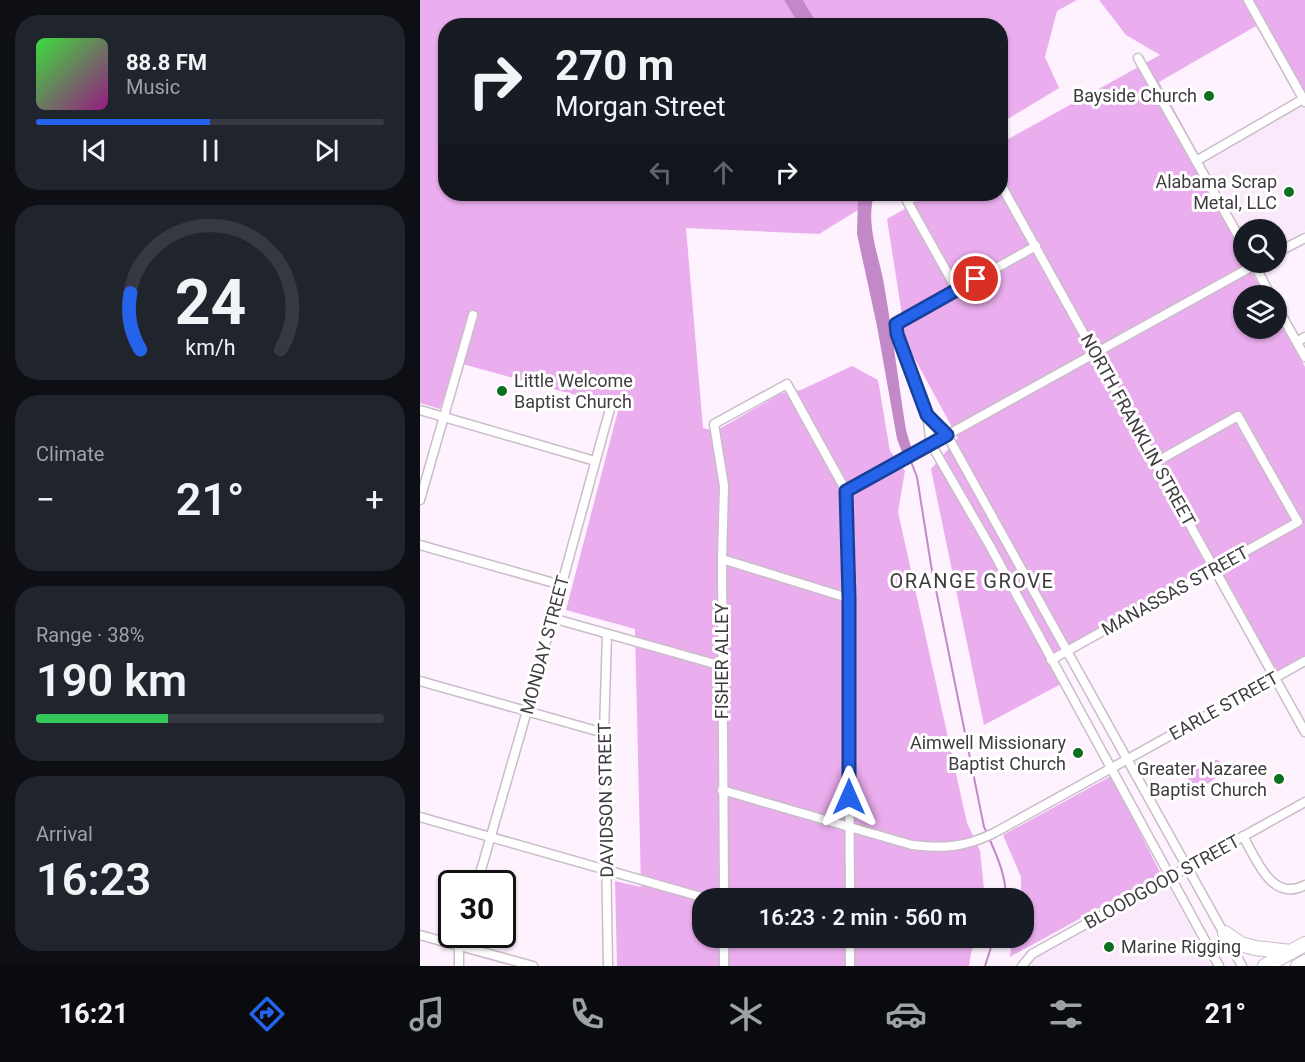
<!DOCTYPE html>
<html lang="en">
<head>
<meta charset="utf-8">
<style>
	:root { --surface:#171b24; --page:#20242c; --text:#f1f3f6; --muted:#9ea1a6; --line:#363941; --accent:#2563eb }
	body { margin:0; font-family:Roboto,sans-serif; background:var(--page); color:var(--text); height:100vh; display:flex; flex-direction:column; font-size:22px; white-space:nowrap }
	* { box-sizing:border-box; margin:0 }
	p { font-size:20px; color:var(--muted) }
	.icon { flex:none; width:33px; height:33px; fill:none; stroke:currentColor; stroke-width:2; stroke-linecap:round; stroke-linejoin:round }
	.map { position:relative; flex:1; overflow:hidden }
	.side { display:flex; flex-direction:column; gap:15px; padding:15px; background:#0d0f14; width:420px }
	.side>* { flex:none }
	.guide { position:absolute; left:18px; top:18px; width:570px; height:183px; border-radius:24px; box-shadow:0 2px 4px #0004; background:#171b24; color:var(--text); overflow:hidden }
	.tools { position:absolute; left:813px; top:219px; display:grid; gap:12px }
	.tools a { display:grid; place-items:center; width:54px; height:54px; border-radius:50%; background:var(--surface); box-shadow:0 2px 4px #0004; font-size:30px }
	.speed { position:absolute; left:18px; top:870px; display:flex; gap:12px; font-size:30px; font-weight:700; text-align:center }
	.speed>* { display:grid; place-content:center; width:78px; height:78px; border-radius:50%; background:var(--surface); box-shadow:0 2px 4px #0004; line-height:1 }
	.speed .limit { border:3px solid #111; border-radius:9px; background:#fff; color:#111 }
	.pin { position:absolute; display:grid; place-items:center; width:51px; height:51px; color:#fff; margin:-26px; border:3px solid #fff; border-radius:50%; box-shadow:0 2px 6px #0007 }
	.me { position:absolute; width:66px; margin:-33px; rotate:0deg; stroke-linejoin:round; filter:drop-shadow(0 0 4px #0008) }
	.turn { display:flex; align-items:center; gap:21px; height:126px; padding:0 18px; font-size:27px }
	.turn .icon { width:78px; height:78px; stroke-width:2.5 }
	.turn b { display:block; font-size:42px; line-height:51px }
	.lanes { display:flex; align-items:center; height:57px; padding:0 18px; background:#0003; justify-content:center; gap:30px; direction:ltr }
	.lanes .off { opacity:.35 }
	.big { font-size:45px; font-weight:600; line-height:1.1 }
	.side .card { flex:1; display:flex; flex-direction:column; justify-content:center; gap:9px; min-width:0; padding:0 21px; border-radius:24px; background:var(--page) }
	.side .dial { align-items:center; gap:0 }
	.dial svg { height:156px; overflow:visible; fill:none; stroke:var(--line); stroke-width:7; stroke-linecap:round; text-anchor:middle }
	.dial text { fill:var(--text); stroke:none }
	.song { display:flex; align-items:center; gap:18px }
	.cover { width:72px; height:72px; border-radius:9px; background:linear-gradient(135deg,hsl(120 70% 55%),hsl(310 70% 35%)) }
	.played { height:6px; border-radius:3px; background:linear-gradient(90deg,var(--accent) 50%,var(--line) 50%) }
	.keys { display:flex; justify-content:space-around; direction:ltr }
	.heat { display:flex; justify-content:space-between; align-items:center; font-size:33px; direction:ltr }
	.charge { height:9px; border-radius:4px; background:linear-gradient(90deg,#34c759 38%,var(--line) 0) }
	.trip { position:absolute; left:272px; top:888px; width:342px; height:60px; border-radius:24px; background:var(--surface); box-shadow:0 2px 4px #0004; font-weight:600; line-height:60px; text-align:center }
	.tab-bar { display:flex; height:96px; justify-content:space-around; align-items:center; background:#090b0e; color:var(--muted) }
	.tab-bar .icon { width:42px; height:42px }
	.tab-bar .current { color:var(--accent) }
	.tab-bar b { font-size:27px; color:var(--text) }
	main { display:flex; flex:1; min-height:0 }
	.map>svg:first-child { display:block }
	.built { fill:#fae8fb }
	.green { fill:#eaaded }
	.water { fill:#c388c7 }
	.lines { fill:none; stroke-linecap:round; stroke-linejoin:round }
	.stream { stroke:#c388c7; stroke-width:2 }
	.minor-casing { stroke:#c9bdc9; stroke-width:11 }
	.primary-casing { stroke:#c9bdc9; stroke-width:16 }
	.minor { stroke:#fff; stroke-width:8 }
	.primary { stroke:#fff; stroke-width:14 }
	.route-casing { stroke:#184099; stroke-width:15 }
	.route { stroke:#2563eb; stroke-width:10 }
	.poi-dot { fill:#0b6f1e; stroke:#fff; stroke-width:2 }
	.labels { text-anchor:middle; stroke-width:6; stroke-linejoin:round; paint-order:stroke }
	.poi-label { font-size:18px; fill:#403b40; stroke:#fff; text-anchor:end }
	.street-label { font-size:18px; fill:#403b40; stroke:#fff }
	.neighbourhood-label { font-size:20px; letter-spacing:1.5px; fill:#403b40; stroke:#fff }
</style>
</head>
<body>
<main>
<section class="side">
<div class="card">
<div class="song"><i class="cover"></i><div><b>88.8 FM</b><p>Music</p></div></div>
<div class="played"></div>
<div class="keys"><svg class="icon" aria-label="previous" viewBox="0 0 24 24"><path d="M18 5L8 12l10 7zM5 5v14"/></svg><svg class="icon" aria-label="pause" viewBox="0 0 24 24"><path d="M8 5v14M16 5v14"/></svg><svg class="icon" aria-label="next" viewBox="0 0 24 24"><path d="M6 5l10 7-10 7zM19 5v14"/></svg></div>
</div>
<div class="card dial"><svg viewBox="0 0 100 80">
<path d="M14 69A42 42 0 1 1 86 69"/>
<path d="M14 69A42 42 0 0 1 9 40" stroke="#2563eb"/>
<text x="50" y="56" font-size="32" font-weight="700">24</text>
<text x="50" y="72" font-size="11">km/h</text>
</svg></div>
<div class="card"><p>Climate</p>
<div class="heat"><a>−</a><b class="big">21°</b><a>+</a></div>
</div>
<div class="card"><p>Range · 38%</p><b class="big">190 km</b><div class="charge"></div></div>
<div class="card"><p>Arrival</p><b class="big">16:23</b></div>
</section>
<div class="map">
<svg width="885" height="966" viewBox="0 0 885 966">
	<rect width="100%" height="100%" fill="#fef2fe"/>
	<g class="built">
		<polygon points="885,103 885,230 857,246 856,230 824,230 823,236 782,163"/>
		<polygon points="747,885 792,966 602,966"/>
	</g>
	<g class="green">
		<polygon points="0,0 364,0 379,25 26,26 26,194 438,194 438,210 399,234 266,228 283,428 291,430 301,428 362,393 381,390 432,366 458,380 470,451 485,471 478,512 547,823 560,851 565,898 282,898 282,938 557,938 551,953 549,966 197,966 195,881 221,887 215,629 146,610 199,407 35,362 20,409 0,403"/>
		<polygon points="383,0 657,0 637,11 625,57 639,88 581,123 580,26 398,25"/>
		<polygon points="679,0 885,0 885,103 882,105 836,26 739,82 823,236 824,262 826,263 845,295 824,296 824,328 856,328 857,317 885,367 885,657 857,673 797,563 627,657 641,684 564,725 511,469 538,438 474,321 482,315 467,219 511,194 580,194 581,143 740,55 706,35"/>
		<path d="M791 760H797L802 763C803 776 785 791 771 784 768 782 768 779 769 776 771 766 782 762 791 760Z"/>
		<polygon points="691,776 741,874 590,957 592,938 603,938 603,898 601,898 601,877 583,835"/>
	</g>
	<g class="water">
		<polygon points="364,0 383,0 398,25 379,25"/>
		<path d="M438 194H454C446 224 457 250 463 279 472 329 478 380 486 430L491 447 482 452 477 439 457 326 437 234Z"/>
	</g>
	<g class="lines">
		<g class="stream">
			<polyline points="486,449 497,477 511,565 564,827 567,833"/>
			<path d="M569 838C578 858 586 877 586 898"/>
			<polyline points="565,966 574,938"/>
		</g>
		<g class="minor-casing">
			<g id="minor">
				<polyline points="828,0 885,102"/>
				<polyline points="718,58 824,246"/>
				<polyline points="776,161 885,98"/>
				<polyline points="580,183 885,732"/>
				<polyline points="500,194 487,201 537,290"/>
				<polyline points="616,246 476,324 477,335 507,415 511,444 570,546 799,966"/>
				<polyline points="856,253 885,238"/>
				<polyline points="833,262 851,296"/>
				<polyline points="856,305 885,357"/>
				<polyline points="877,342 885,337"/>
				<polyline points="0,410 175,461"/>
				<polyline points="508,415 527,435 822,966"/>
				<polyline points="426,491 840,262"/>
				<polyline points="0,500 53,315"/>
				<polyline points="0,545 141,585"/>
				<polyline points="302,559 428,598"/>
				<polyline points="132,618 302,666"/>
				<polyline points="187,634 184,733 188,966"/>
				<polyline points="631,660 878,522 818,416 736,462"/>
				<polyline points="0,681 184,733"/>
				<path d="M302 790 492 845C523 849 546 847 574 833L885 661"/>
				<polyline points="0,817 285,898"/>
				<path d="M823 836C836 859 852 903 885 885"/>
				<polyline points="57,884 107,711 191,405"/>
				<polyline points="304,898 302,559 304,486 294,424 367,384 426,491 428,598 430,898"/>
				<polyline points="0,935 113,966"/>
				<polyline points="430,938 430,966"/>
				<polyline points="39,966 39,947 42,934"/>
				<polyline points="304,966 304,938"/>
				<polyline points="602,966 612,954 885,802"/>
			</g>
		</g>
		<g class="primary-casing">
			<g id="primary">
				<polyline points="805,933 821,944 835,948 871,952"/>
				<polyline points="845,966 885,944"/>
				<polyline points="878,966 885,962"/>
			</g>
		</g>
		<use href="#minor" class="minor"/>
		<use href="#primary" class="primary"/>
	</g>
	<g class="lines">
		<g class="route-casing">
			<polyline id="route" points="429,797 429,598 426,491 527,435 507,415 477,334 476,324 556,279"/>
		</g>
		<use href="#route" class="route"/>
	</g>
	<g class="poi-dot">
		<circle cx="789" cy="96" r="6"/>
		<circle cx="869" cy="192" r="6"/>
		<circle cx="82" cy="391" r="6"/>
		<circle cx="658" cy="753" r="6"/>
		<circle cx="859" cy="779" r="6"/>
		<circle cx="689" cy="947" r="6"/>
	</g>
	<g class="labels">
		<g class="poi-label">
			<text x="777" y="102">Bayside Church</text>
			<text x="857" y="188">Alabama Scrap<tspan x="857" dy="21">Metal, LLC</tspan></text>
			<text x="94" y="387" text-anchor="start">Little Welcome<tspan x="94" dy="21">Baptist Church</tspan></text>
			<text x="646" y="749">Aimwell Missionary<tspan x="646" dy="21">Baptist Church</tspan></text>
			<text x="847" y="775">Greater Nazaree<tspan x="847" dy="21">Baptist Church</tspan></text>
			<text x="701" y="953" text-anchor="start">Marine Rigging</text>
		</g>
		<g class="street-label">
			<text transform="translate(718 430) rotate(61)" y="6">NORTH FRANKLIN STREET</text>
			<text transform="translate(755 591) rotate(-29)" y="6">MANASSAS STREET</text>
			<text transform="translate(125 645) rotate(-75)" y="6">MONDAY STREET</text>
			<text transform="translate(302 661) rotate(-90)" y="6">FISHER ALLEY</text>
			<text transform="translate(804 706) rotate(-29)" y="6">EARLE STREET</text>
			<text transform="translate(186 800) rotate(-91)" y="6">DAVIDSON STREET</text>
			<text transform="translate(742 882) rotate(-29)" y="6">BLOODGOOD STREET</text>
		</g>
		<g class="neighbourhood-label">
			<text x="552" y="588">ORANGE GROVE</text>
		</g>
	</g>
</svg>
<div class="tools">
<a><svg class="icon" aria-label="search" viewBox="0 0 24 24"><circle cx="10" cy="10" r="6"/><path d="M15 15l6 6"/></svg></a>
<a><svg class="icon" aria-label="layers" viewBox="0 0 24 24"><path d="M12 4l9 5-9 5-9-5zM3 14l9 5 9-5"/></svg></a>
</div>
<div class="speed"><div class="limit">30</div></div>
<div class="pin" style="left:556px;top:279px;background:#d93025"><svg class="icon" aria-label="arrive" viewBox="0 0 24 24"><path d="M6 21V4h12l-3 4 3 4H6"/></svg></div>
<svg class="me" style="left:429px;top:797px" viewBox="-20 -20 40 40"><path d="M0-17L14 15 0 8-14 15z" fill="#2563eb" stroke="#fff" stroke-width="4"/></svg>
<div class="trip">16:23 · 2 min · 560 m</div>
<div class="guide">
<div class="turn"><svg class="icon" aria-label="right" viewBox="0 0 24 24"><path d="M7 20v-9h11M14 6l5 5-5 5"/></svg><div><b>270 m</b>Morgan Street</div></div>
<div class="lanes"><svg class="icon off" aria-label="left" viewBox="0 0 24 24"><path d="M17 20v-9H6M10 6l-5 5 5 5"/></svg><svg class="icon off" aria-label="ahead" viewBox="0 0 24 24"><path d="M12 20V5M6 11l6-6 6 6"/></svg><svg class="icon" aria-label="right" viewBox="0 0 24 24"><path d="M7 20v-9h11M14 6l5 5-5 5"/></svg></div>
</div>
</div>
</main>
<nav class="tab-bar">
<b>16:21</b>
<svg class="icon current" aria-label="directions" viewBox="0 0 24 24"><path d="M12 3l9 9-9 9-9-9zM9 14v-3h6M13 9l2 2-2 2"/></svg>
<svg class="icon" aria-label="music" viewBox="0 0 24 24"><path d="M9 18V5l10-2v13"/><circle cx="6" cy="18" r="3"/><circle cx="16" cy="16" r="3"/></svg>
<svg class="icon" aria-label="phone" viewBox="0 0 24 24"><path d="M5 4h4l2 5-3 2q2 4 5 5l2-3 5 2v4C11 20 4 13 5 4z"/></svg>
<svg class="icon" aria-label="climate" viewBox="0 0 24 24"><path d="M12 3v18M4 7l16 10M4 17L20 7"/></svg>
<svg class="icon" aria-label="car" viewBox="0 0 24 24"><path d="M5 17H2v-5l4-1 3-4h7l3 4 3 1v5h-3M9 17h6M6 11h13"/><circle cx="7" cy="17" r="2"/><circle cx="17" cy="17" r="2"/></svg>
<svg class="icon" aria-label="filters" viewBox="0 0 24 24"><path d="M4 7h16M4 17h16"/><circle cx="9" cy="7" r="2"/><circle cx="15" cy="17" r="2"/></svg>
<b>21°</b>
</nav>
</body>
</html>
